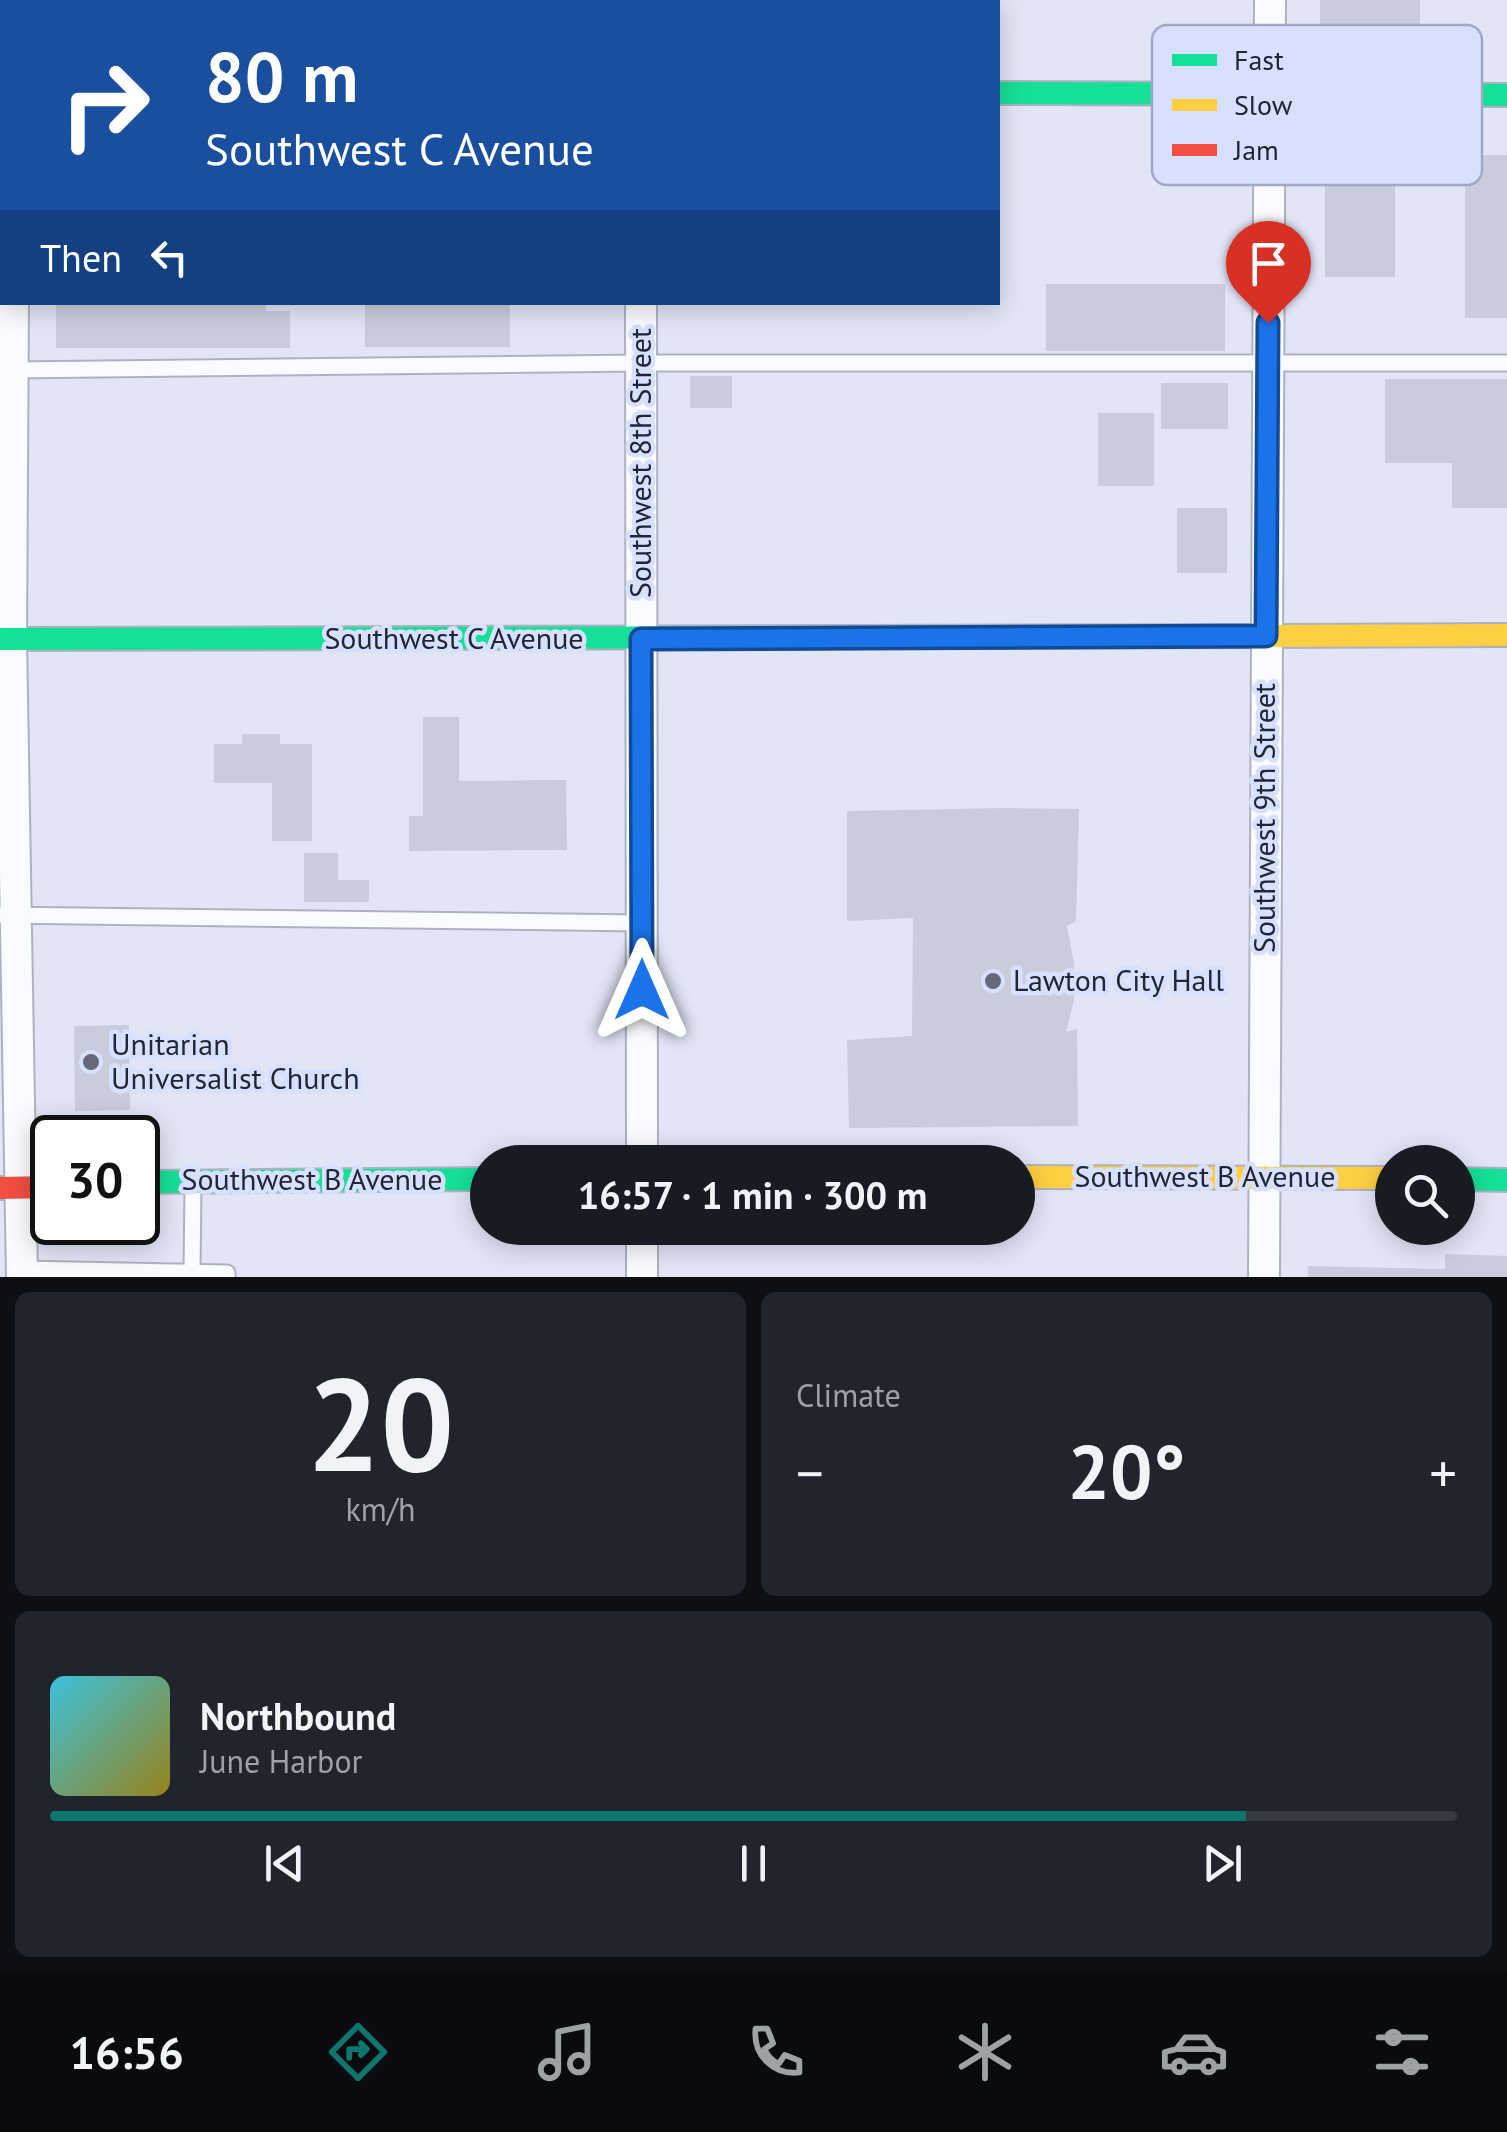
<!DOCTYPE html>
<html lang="en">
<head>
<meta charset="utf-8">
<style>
	:root { --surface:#171b24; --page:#20242c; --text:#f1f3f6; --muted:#9ea1a6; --line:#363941; --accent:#0f766e }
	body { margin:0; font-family:"PT Sans",sans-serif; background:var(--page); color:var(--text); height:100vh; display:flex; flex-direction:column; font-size:38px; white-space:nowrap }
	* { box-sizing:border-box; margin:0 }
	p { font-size:32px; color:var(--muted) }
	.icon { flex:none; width:55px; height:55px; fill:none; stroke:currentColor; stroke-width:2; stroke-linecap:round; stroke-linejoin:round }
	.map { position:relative; height:1277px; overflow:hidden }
	.details { display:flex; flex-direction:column; gap:15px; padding:15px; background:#0d0f14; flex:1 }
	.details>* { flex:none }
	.guide { position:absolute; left:0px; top:0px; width:1000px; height:305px; box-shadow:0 5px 25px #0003; background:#1a4fa0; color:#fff; overflow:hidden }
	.fabs { position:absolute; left:1375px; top:1145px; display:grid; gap:20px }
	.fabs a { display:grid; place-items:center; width:100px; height:100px; border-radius:50%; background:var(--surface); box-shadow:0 5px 25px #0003; font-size:50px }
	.speed { position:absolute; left:30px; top:1115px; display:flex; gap:20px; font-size:50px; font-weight:700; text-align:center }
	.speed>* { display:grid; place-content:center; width:130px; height:130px; border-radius:50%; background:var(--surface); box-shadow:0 5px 25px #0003; line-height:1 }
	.speed .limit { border:5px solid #111; border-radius:15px; background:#fff; color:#111 }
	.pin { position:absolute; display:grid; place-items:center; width:85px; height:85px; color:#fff; margin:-102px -42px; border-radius:50% 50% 50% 0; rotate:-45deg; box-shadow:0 0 10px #0007 }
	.pin .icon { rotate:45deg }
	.me { position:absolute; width:110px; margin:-55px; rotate:0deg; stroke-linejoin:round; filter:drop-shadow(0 0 8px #0008) }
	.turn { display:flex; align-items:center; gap:35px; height:210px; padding:0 40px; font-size:45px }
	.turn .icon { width:130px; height:130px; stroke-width:2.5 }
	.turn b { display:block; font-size:70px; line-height:85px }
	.then { display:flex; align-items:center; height:95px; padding:0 40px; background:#0003; gap:20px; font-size:38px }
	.big { font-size:75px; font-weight:700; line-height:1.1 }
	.details .widget { flex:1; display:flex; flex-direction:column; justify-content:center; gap:15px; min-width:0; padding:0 35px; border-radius:15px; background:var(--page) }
	.details .dial { align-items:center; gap:0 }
	.dial b { font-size:130px; line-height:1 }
	.song { display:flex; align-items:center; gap:30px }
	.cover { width:120px; height:120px; border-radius:15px; background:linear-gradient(135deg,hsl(190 70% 55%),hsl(50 70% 35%)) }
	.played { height:10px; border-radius:5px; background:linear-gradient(90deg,var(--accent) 85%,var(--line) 85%) }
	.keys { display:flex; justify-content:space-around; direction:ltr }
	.heat { display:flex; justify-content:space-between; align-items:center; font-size:55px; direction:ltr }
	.details .tiles { flex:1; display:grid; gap:15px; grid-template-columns:1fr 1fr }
	.widget:last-child { grid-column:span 2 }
	.trip { position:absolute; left:470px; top:1145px; width:565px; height:100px; border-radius:50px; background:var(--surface); box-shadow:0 5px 25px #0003; font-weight:700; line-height:100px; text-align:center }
	.tab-bar { display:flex; height:160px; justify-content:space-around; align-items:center; background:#090b0e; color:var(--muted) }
	.tab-bar .icon { width:70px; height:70px }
	.tab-bar .active { color:var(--accent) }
	.tab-bar b { font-size:45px; color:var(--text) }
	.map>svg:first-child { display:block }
	.building { fill:#c9ccdb }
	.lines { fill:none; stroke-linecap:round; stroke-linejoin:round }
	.lane-casing { stroke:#aeb2c0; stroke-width:19 }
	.street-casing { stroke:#aeb2c0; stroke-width:34 }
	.fast-casing { stroke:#aeb2c0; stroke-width:26 }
	.slow-casing { stroke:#aeb2c0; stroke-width:26 }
	.jam-casing { stroke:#aeb2c0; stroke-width:26 }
	.lane { stroke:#fafbfe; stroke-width:15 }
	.street { stroke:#fafbfe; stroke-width:30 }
	.fast { stroke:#16e098; stroke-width:22 }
	.slow { stroke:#ffcf43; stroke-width:22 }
	.jam { stroke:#f24e42; stroke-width:22 }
	.route-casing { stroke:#114b97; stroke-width:25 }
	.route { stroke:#1a73e8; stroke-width:18 }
	.poi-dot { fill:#656978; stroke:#d8e0ff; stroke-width:4 }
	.labels { text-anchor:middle; stroke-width:9; stroke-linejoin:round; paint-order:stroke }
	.street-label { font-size:30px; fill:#222634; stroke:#d8e0ff }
	.poi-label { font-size:30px; fill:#222634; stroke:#d8e0ff; text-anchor:start }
	.key { fill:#d8e0ff; stroke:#a1a8c2; stroke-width:2.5 }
	.key-label { font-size:28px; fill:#222634 }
</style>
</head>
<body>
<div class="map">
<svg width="1507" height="1277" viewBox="0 0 1507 1277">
	<rect width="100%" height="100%" fill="#e1e5f6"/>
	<g class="building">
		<rect x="1320" y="0" width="100" height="34"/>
		<rect x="1465" y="155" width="42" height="163"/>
		<rect x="1325" y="157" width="70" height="120"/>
		<rect x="1046" y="284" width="179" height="67"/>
		<polygon points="56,302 266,302 266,311 290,311 290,348 56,348"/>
		<rect x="365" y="302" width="145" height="45"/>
		<rect x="690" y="376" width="42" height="32"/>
		<polygon points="1385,379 1507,379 1507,508 1452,508 1452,463 1385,463"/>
		<rect x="1161" y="383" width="67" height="46"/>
		<rect x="1098" y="413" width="56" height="73"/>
		<rect x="1177" y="508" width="50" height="65"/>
		<polygon points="423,717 459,717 459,781 566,780 567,850 409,851 409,816 423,816"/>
		<polygon points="242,734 280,734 280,744 312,744 312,841 272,841 272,783 214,783 214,744 242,744"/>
		<polygon points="1006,808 1079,809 1076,921 1067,926 1074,963 1074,1000 1066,1032 1077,1029 1078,1126 849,1128 847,1040 912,1036 913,918 847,921 847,811"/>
		<polygon points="304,853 338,853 338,880 369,880 369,902 304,902"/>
		<polygon points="129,1025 130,1110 75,1111 74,1026"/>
		<polygon points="1445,1254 1507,1256 1507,1277 1308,1277 1308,1266 1445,1269"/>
	</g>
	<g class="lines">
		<g class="lane-casing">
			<g id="lane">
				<polyline points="915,2 915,0"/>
				<polyline points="11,370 641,363 1507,363"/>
				<polyline points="0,915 642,923"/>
				<polyline points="21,1269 227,1273 227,1277"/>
				<polyline points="192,1272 193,1186"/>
			</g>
		</g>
		<g class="street-casing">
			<g id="street">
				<polyline points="12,0 12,2"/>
				<polyline points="641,0 641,2"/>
				<polyline points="13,302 11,639 22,1277"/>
				<polyline points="641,302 642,1162"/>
				<polyline points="642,1228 642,1277"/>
				<polyline points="1264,1277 1270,0"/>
			</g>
		</g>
		<g class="fast-casing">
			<g id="fast">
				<polyline points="998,93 1507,95"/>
				<polyline points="0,97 2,97"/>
				<polyline points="0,639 1259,636"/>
				<polyline points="1458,1179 1507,1180"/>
				<polyline points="138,1182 488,1179"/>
			</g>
		</g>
		<g class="slow-casing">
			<g id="slow">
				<polyline points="1259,636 1507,635"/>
				<polyline points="1018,1177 1392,1178"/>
			</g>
		</g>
		<g class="jam-casing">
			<polyline id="jam" points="0,1188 52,1187"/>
		</g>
		<use href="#lane" class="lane"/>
		<use href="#street" class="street"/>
		<use href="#fast" class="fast"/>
		<use href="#slow" class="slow"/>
		<use href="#jam" class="jam"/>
	</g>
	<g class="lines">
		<g class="route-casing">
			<polyline id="route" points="642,990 641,639 1266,636 1268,323"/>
		</g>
		<use href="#route" class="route"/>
	</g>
	<g class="poi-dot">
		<circle cx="993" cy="981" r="10"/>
		<circle cx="91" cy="1062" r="10"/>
	</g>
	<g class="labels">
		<g class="street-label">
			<text transform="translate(641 463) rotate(-90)" y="10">Southwest 8th Street</text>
			<text x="454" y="649">Southwest C Avenue</text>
			<text transform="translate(1265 818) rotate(-90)" y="10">Southwest 9th Street</text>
			<text x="1205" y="1187">Southwest B Avenue</text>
			<text x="312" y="1190">Southwest B Avenue</text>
		</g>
		<g class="poi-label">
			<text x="1013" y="991">Lawton City Hall</text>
			<text x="111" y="1055">Unitarian<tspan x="111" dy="34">Universalist Church</tspan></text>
		</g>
	</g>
	<rect x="1152" y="25" width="330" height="160" rx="15" class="key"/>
	<rect x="1172" y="54" width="45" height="12" fill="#16e098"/>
	<rect x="1172" y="99" width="45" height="12" fill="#ffcf43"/>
	<rect x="1172" y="144" width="45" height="12" fill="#f24e42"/>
	<g class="key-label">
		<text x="1234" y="70">Fast</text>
		<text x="1234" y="115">Slow</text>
		<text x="1234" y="160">Jam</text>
	</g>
</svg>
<div class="fabs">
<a><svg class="icon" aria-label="search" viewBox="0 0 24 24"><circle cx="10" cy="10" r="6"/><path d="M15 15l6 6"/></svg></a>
</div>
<div class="speed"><div class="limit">30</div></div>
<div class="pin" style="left:1268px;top:323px;background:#d93025"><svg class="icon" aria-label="arrive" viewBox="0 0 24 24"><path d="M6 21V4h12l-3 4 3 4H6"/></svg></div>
<svg class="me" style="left:642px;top:990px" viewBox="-20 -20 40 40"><path d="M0-17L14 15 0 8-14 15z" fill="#1a73e8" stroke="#fff" stroke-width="4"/></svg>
<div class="trip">16:57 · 1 min · 300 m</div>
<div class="guide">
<div class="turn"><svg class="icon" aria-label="right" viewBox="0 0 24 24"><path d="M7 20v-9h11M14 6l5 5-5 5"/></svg><div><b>80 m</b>Southwest C Avenue</div></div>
<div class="then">Then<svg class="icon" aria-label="left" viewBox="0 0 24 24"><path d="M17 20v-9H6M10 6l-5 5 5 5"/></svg></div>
</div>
</div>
<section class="details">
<div class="tiles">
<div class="widget dial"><b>20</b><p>km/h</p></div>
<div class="widget"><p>Climate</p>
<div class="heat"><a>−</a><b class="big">20°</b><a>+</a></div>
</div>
<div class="widget">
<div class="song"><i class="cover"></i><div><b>Northbound</b><p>June Harbor</p></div></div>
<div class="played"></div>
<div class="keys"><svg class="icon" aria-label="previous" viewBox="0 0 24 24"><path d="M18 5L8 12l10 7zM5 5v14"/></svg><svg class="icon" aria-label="pause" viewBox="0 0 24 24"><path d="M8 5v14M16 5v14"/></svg><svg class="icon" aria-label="next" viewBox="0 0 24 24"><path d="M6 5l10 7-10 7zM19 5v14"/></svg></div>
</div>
</div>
</section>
<nav class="tab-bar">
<b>16:56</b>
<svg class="icon active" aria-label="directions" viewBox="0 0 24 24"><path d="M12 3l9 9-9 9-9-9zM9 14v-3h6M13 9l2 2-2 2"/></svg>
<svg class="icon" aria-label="music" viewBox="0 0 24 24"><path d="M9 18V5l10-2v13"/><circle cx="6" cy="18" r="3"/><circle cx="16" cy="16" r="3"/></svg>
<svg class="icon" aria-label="phone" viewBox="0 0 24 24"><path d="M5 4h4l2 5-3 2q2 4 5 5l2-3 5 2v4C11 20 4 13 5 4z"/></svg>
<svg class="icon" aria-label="climate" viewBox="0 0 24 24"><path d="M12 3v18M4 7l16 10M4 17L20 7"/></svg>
<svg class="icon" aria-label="car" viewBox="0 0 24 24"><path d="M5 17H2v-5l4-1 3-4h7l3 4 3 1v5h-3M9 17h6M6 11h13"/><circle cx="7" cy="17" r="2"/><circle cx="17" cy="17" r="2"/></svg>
<svg class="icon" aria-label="filters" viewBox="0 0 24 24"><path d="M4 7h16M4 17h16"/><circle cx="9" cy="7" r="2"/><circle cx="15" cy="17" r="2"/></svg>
</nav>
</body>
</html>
